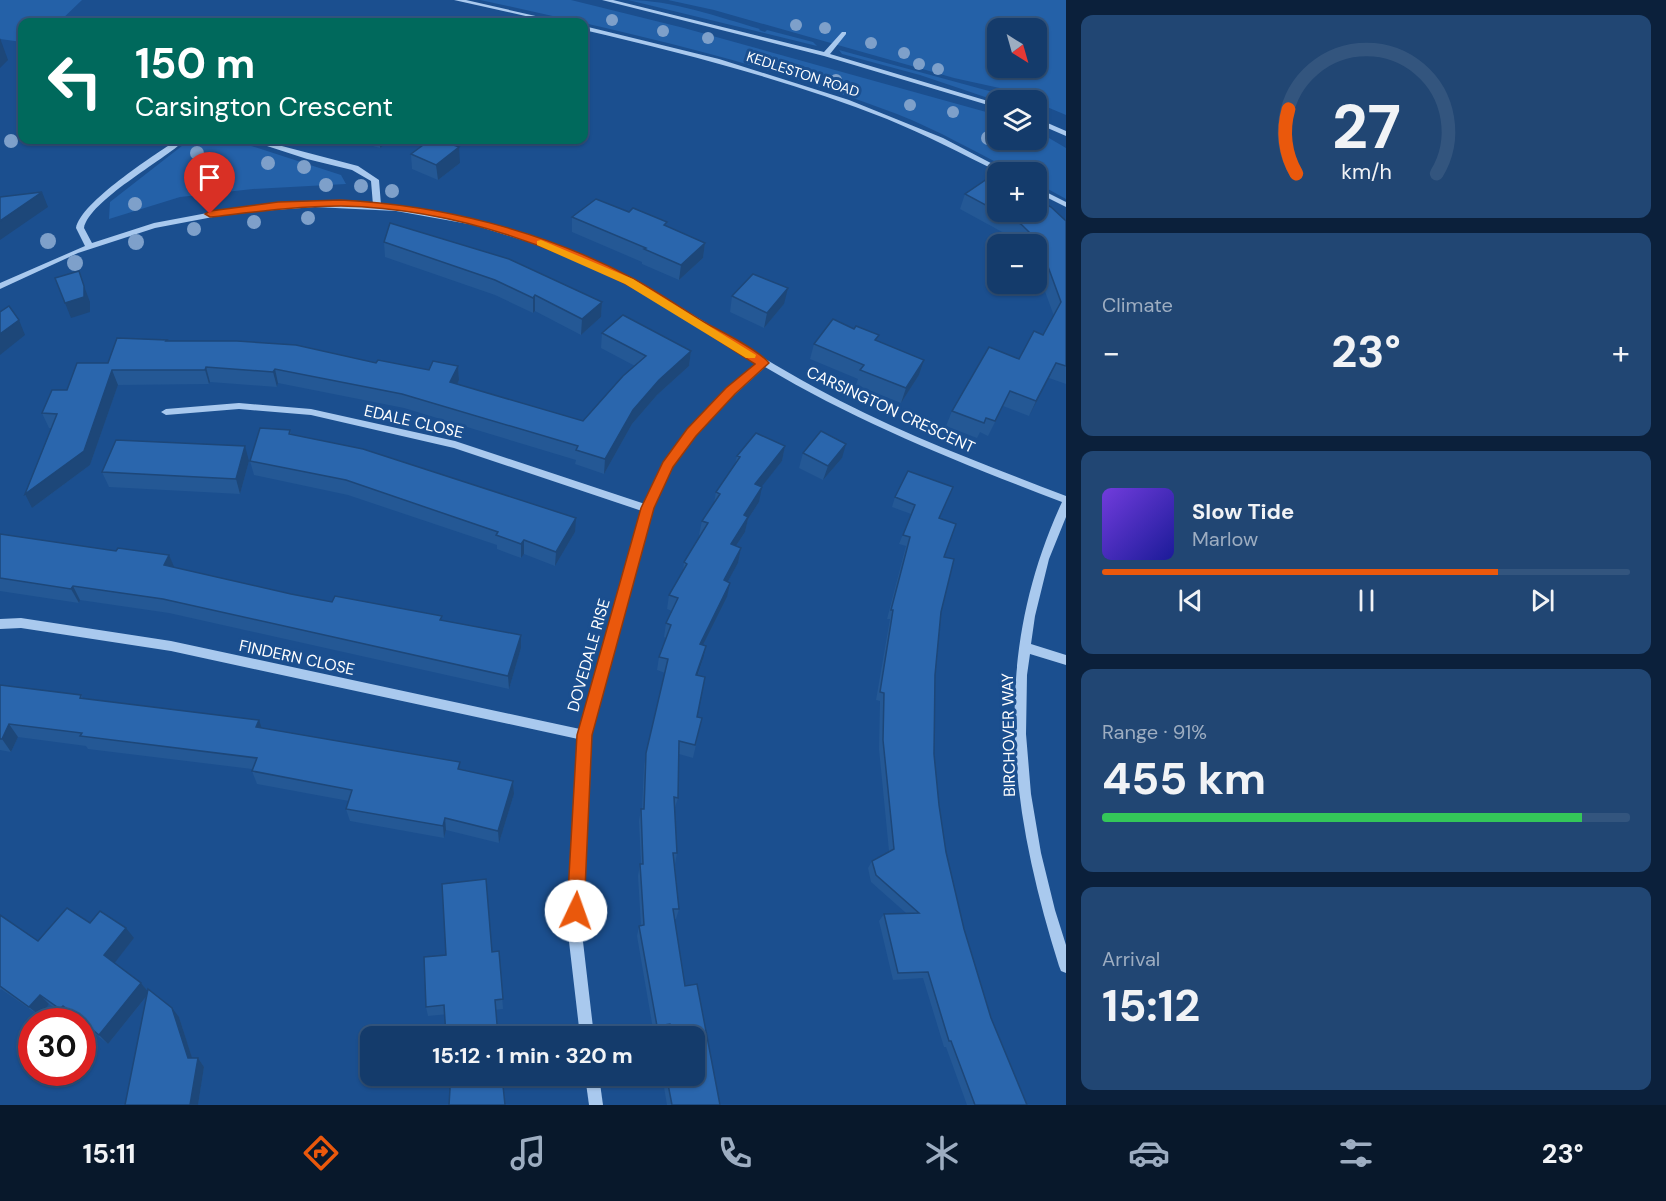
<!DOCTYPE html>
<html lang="en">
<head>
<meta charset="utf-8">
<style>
	:root { --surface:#143b6b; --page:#214673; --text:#f1f3f6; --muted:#9dadc1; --line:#33557e; --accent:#ea580c }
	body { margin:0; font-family:"DM Sans",sans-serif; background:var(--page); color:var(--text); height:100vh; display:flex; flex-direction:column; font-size:22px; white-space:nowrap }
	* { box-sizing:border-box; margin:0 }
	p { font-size:20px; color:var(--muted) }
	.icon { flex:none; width:33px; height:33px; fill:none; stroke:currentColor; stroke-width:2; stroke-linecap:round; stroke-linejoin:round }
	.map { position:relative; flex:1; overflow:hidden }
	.side { display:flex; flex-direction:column; gap:15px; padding:15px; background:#0b203b; width:600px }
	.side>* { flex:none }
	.guide { position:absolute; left:18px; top:18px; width:570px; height:126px; border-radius:12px; box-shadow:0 2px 4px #0004,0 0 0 2px var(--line); background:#00695c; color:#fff; overflow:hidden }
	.needle { width:39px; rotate:143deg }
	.controls { position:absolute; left:987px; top:18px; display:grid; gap:12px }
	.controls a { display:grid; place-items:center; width:60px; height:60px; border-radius:12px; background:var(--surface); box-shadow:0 2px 4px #0004,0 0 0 2px var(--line); font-size:30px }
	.speed { position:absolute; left:18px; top:1008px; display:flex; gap:12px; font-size:30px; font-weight:700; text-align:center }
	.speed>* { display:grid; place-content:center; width:78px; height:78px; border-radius:50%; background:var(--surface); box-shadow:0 2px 4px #0004,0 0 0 2px var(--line); line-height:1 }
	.speed .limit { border:9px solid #d22; background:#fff; color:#111 }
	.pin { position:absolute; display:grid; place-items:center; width:51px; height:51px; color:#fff; margin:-62px -26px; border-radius:50% 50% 50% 0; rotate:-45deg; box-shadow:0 0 6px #0007 }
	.pin .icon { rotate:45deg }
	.me { position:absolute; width:66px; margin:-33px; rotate:3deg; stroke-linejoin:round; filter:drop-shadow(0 0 4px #0008) }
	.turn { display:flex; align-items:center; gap:21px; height:126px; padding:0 18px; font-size:27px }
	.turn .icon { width:78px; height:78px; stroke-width:2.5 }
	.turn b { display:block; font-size:42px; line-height:51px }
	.big { font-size:45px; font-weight:700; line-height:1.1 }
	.side .card { flex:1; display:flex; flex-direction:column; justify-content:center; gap:9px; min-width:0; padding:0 21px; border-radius:12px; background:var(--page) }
	.side .dial { align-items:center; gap:0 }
	.dial svg { height:156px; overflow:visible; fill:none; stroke:var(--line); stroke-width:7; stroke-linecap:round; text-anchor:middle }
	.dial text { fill:var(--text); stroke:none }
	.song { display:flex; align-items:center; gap:18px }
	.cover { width:72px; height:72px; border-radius:9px; background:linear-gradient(135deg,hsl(260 70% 55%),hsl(240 70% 35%)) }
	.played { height:6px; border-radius:3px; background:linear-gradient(90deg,var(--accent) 75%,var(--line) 75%) }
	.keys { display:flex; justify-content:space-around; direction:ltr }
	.heat { display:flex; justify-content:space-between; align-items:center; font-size:33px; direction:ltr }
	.charge { height:9px; border-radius:4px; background:linear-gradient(90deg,#34c759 91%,var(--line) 0) }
	.trip { position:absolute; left:360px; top:1026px; width:345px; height:60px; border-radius:12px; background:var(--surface); box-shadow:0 2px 4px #0004,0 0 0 2px var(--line); font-weight:700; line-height:60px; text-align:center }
	.tab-bar { display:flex; height:96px; justify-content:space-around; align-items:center; background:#08182b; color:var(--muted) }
	.tab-bar .icon { width:42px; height:42px }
	.tab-bar .current { color:var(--accent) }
	.tab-bar b { font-size:27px; color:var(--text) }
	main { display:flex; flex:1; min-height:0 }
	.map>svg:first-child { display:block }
	.green { fill:#2461a8; fill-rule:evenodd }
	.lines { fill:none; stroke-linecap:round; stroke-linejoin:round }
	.minor { fill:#a9c9ee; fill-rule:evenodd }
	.tree { fill:#7ea0ca }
	.wall { fill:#245895 }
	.shaded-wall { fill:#1d4779 }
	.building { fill:#2a66ad; stroke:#1d4779; stroke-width:1.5 }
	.route { fill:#ea580c; stroke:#983908; stroke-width:1.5 }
	.slow { fill:#f59e0b }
	.labels { text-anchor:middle; stroke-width:6; stroke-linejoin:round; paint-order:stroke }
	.far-street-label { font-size:14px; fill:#fff; stroke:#1b4f8f }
	.street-label { font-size:16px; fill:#fff; stroke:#1b4f8f }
</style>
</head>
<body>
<main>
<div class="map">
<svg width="1066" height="1105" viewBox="0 0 1066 1105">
	<rect width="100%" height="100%" fill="#1b4f8f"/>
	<g class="green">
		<polygon points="0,0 82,0 59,22 22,22 22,42 0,39"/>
		<path d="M480 0H571L684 28 997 115 998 140H1036L1037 131 1066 148V199L1037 183 1036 172H1016C977 153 938 130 897 114 762 62 622 31 480 0Z"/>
		<path d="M628 0C672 0 718 17 760 29L759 30 765 32 767 30 813 42 817 46Z"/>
		<path d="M668 0H1066V115L1004 89 954 78 714 10ZM998 28H1036V68H998Z"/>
		<polygon points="839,50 1000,94 998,96 1004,100 1015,100 997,101 920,75 842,54"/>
		<polygon points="202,140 233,140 341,175 346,184 253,189 180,197 109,219 110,202 187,142"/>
	</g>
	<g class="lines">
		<g class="minor">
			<polygon points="454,0 466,0 562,22 552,22"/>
			<polygon points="602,0 613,0 824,52 842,32 846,32 846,34 830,54 998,104 998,108 824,56"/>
			<path d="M584 26 719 59 849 100 943 138 1008 172H999C962 154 926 135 887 119 789 80 686 54 584 30Z"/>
			<polygon points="1036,118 1066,131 1066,136 1036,123"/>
			<path d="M177 140H185C163 161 90 200 84 228L92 243 154 223 234 208 315 202 373 205 371 181 352 170 307 159 249 140H259L358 166 379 180 381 205C399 206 417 210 435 213 504 225 573 248 636 282 697 315 755 355 816 388 896 432 981 463 1066 496V517L1049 559 1035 616 1031 644 1066 655V665L1030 654 1027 675 1026 734 1031 794 1041 853 1055 910 1066 945V973L1061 971 1059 966C1009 807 990 658 1062 502 960 463 859 423 765 367L707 420 672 467 653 509 590 735 582 933 594 1036H580L568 933 578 739 171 651 21 628 0 629V619L21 618 171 641 580 729 642 511 454 448 311 415 239 409 166 415 161 412 166 409 239 403 311 409 455 441 645 504 665 462 701 416 758 363 627 284 551 249 474 225 396 211 315 207 234 213 155 228 78 253 0 289V283L85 246 76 228C81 202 153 156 177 140Z"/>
			<polygon points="1036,187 1066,202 1066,207 1036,192"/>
			<polygon points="585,1076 599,1076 603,1105 589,1105"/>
		</g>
	</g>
	<g class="tree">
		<circle cx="612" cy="20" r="6"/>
		<circle cx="796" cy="25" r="6"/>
		<circle cx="825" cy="28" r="6"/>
		<circle cx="663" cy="31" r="6"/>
		<circle cx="708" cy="38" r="6"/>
		<circle cx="871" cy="43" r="6"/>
		<circle cx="904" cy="53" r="6"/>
		<circle cx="762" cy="60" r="6"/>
		<circle cx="919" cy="64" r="6"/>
		<circle cx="938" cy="69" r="6"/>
		<circle cx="836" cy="80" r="6"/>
		<circle cx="910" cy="105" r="6"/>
		<circle cx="953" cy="112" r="6"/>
		<circle cx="988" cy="138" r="7"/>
		<circle cx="11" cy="141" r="7"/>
		<circle cx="197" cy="153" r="7"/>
		<circle cx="268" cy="163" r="7"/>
		<circle cx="304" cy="167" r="7"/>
		<circle cx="215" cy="169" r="7"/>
		<circle cx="326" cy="185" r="7"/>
		<circle cx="361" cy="186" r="7"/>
		<circle cx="392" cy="191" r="7"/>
		<circle cx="200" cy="194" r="7"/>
		<circle cx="135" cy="204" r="7"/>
		<circle cx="308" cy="218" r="7"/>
		<circle cx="254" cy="222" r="7"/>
		<circle cx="194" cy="229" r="7"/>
		<circle cx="48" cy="241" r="8"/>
		<circle cx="136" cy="242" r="8"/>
		<circle cx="75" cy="263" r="8"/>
	</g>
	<g class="wall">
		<polygon points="351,140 390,140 380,148"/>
		<polygon points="411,154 460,163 438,180 412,169"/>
		<polygon points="965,194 1066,221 1066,384 1049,378 1029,416 1003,406 988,436 980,432 977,438 946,426 952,411 1019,359 1043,335 1054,316 1036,267 1036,244 1020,244 1015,239 960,209"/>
		<polygon points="629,212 666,226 705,243 703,258 679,280 642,264 642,262 572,232 572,217"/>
		<polygon points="384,242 602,302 601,317 581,335 535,311 533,313 495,295 385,257"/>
		<polygon points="732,296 784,304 764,328 730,312"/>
		<polygon points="602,333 691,351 689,366 657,395 632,424 604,474 575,464 576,460 404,408 278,383 277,387 210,382 209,384 118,385 90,465 32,508 51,428 49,428 42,413 67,390 108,363 167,340 168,341 376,363 429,370 458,366 459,380 457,384 583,421 635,366 601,348"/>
		<polygon points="877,341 924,360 919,375 901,403 856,385 858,379 810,359 814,344"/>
		<polygon points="290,430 291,434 575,532 555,566 524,554 521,558 497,549 497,545 348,495 254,475 250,461"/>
		<polygon points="785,446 782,461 761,487 759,502 748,519 745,532 736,546 741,548 738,563 728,581 727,597 703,645 703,659 698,675 697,717 702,718 693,758 679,754 678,798 674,810 677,853 675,864 679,909 676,919 674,919 685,986 720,1105 667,1105 664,1087 667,1079 676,1078 676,1076 694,1076 694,1036 668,1036 668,1033 654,1035 637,936 639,926 641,926 638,876 640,864 641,864 639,821 641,809 642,809 644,766 646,753 665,673 657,670 659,657 666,638 664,637 666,623 672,611 667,609 669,595 683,572 684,562 700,536 699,535 702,521 714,503 716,492 735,464 737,456"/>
		<polygon points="803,453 842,458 823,480 799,468"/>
		<polygon points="249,461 240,494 109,487 102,472"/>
		<polygon points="908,471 939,518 944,557 941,612 935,675 934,754 939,805 946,852 964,929 991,1018 1027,1105 967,1105 946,1047 944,1047 923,978 893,980 879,921 884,914 906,913 871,882 868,868 872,861 889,851 879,749 880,701 876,700 890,619 887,619 906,546 899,544 911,514 892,507 895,497"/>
		<polygon points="0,534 116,551 169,555 174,568 291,594 442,621 521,648 509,689 169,613 80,600 79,603 0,591"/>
		<polygon points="0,685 81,695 83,698 262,728 461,769 513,781 514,794 499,843 446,830 444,838 350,821 346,809 349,801 257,784 252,771 252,769 88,749 86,746 18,737 11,752 0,750"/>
		<polygon points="0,915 38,941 134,938 114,963 141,983 147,991 179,1017 192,1058 198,1058 204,1067 198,1105 146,997 108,1044 82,1023 82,1022 80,1022 72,1015 70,1018 49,1004 40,1016 1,989 0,990"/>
		<polygon points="499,951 503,1009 428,1016 426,1007 446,955"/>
	</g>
	<g class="shaded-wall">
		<polygon points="0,38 8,60 0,68"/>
		<polygon points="380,140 390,140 380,148"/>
		<polygon points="459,147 460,163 438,180 436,165"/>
		<polygon points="42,192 48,207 0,240 0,221"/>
		<polygon points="705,243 703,258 679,280 681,265"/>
		<polygon points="84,286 90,302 90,312 71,318 65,303"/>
		<polygon points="788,288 784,304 764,328 767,313"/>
		<polygon points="535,295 535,311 533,313 533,298"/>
		<polygon points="602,302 601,317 581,335 582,319"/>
		<polygon points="19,320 25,335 0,355 0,334"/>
		<polygon points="691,351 689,366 657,395 632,424 604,474 605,459 633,410 659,380"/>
		<polygon points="924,360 919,375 901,403 906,388"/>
		<polygon points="1056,363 1049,378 1029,416 1036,401"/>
		<polygon points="458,366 459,380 451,397 450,382"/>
		<polygon points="206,367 210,382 209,384 205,370"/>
		<polygon points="275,369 278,383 277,387 273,372"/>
		<polygon points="112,370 118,385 90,465 32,508 25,494"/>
		<polygon points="846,444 842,458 823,480 828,466"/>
		<polygon points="245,446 249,461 240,494 236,479"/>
		<polygon points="785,446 782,461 752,499 755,484"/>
		<polygon points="762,487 759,502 748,519 745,532 728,558 731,544 744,515"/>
		<polygon points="576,518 575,532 555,566 556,552"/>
		<polygon points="524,540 524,554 521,558 521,544"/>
		<polygon points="741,548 738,563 721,594 724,580"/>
		<polygon points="169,555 175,569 164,565"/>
		<polygon points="730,583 727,597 697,657 700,644"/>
		<polygon points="73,586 80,600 79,603 71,589"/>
		<polygon points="521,635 521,648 509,689 508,676"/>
		<polygon points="706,646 703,659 693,688 696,675"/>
		<polygon points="259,720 263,732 256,727"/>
		<polygon points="9,724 18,737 11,752 2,739"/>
		<polygon points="513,781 514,794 499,843 498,831"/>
		<polygon points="445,818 446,830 444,838 443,826"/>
		<polygon points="126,928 134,938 113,965 104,955"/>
		<polygon points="141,983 149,993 108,1044 99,1035"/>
		<polygon points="40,995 49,1004 40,1016 29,1007"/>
		<polygon points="63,1006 72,1015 70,1018 60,1009"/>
		<polygon points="172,1008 179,1017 195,1067 188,1058"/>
		<polygon points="198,1058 204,1067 198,1105 190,1105"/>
	</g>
	<g class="building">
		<polygon points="430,140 440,140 459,147 436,165 411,154"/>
		<polygon points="993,175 998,178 998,212 1036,212 1036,199 1051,207 1066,221 1066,366 1056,363 1036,401 1010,391 995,421 986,418 984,423 952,411 989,347 1019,359 1034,331 1043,335 1061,302 1039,242 1021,224 965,194"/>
		<polygon points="42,192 0,221 0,197"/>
		<polygon points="596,199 629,212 633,208 667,222 664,225 705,243 681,265 644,249 646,248 572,217"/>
		<polygon points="390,223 509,259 602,302 582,319 535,295 533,298 495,280 384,242"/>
		<polygon points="79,271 84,286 84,297 65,303 55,278"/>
		<polygon points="753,274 788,288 767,313 732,296"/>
		<polygon points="9,306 19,320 0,334 0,312"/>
		<polygon points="623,315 691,351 659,380 633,410 605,459 576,450 578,446 402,394 275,369 273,372 206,367 205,370 112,370 84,451 25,494 57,414 42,413 52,390 67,390 77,363 108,363 117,338 167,340 166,341 237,341 296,345 376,363 378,360 429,370 433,361 458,366 450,382 583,421 623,376 646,356 602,333"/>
		<polygon points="833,319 854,329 856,326 879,335 875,340 924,360 906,388 860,370 864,365 814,344"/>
		<polygon points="260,428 290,430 289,434 363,449 576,518 556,552 524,540 521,544 496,535 498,532 346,480 250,461"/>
		<polygon points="821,431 846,444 828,466 803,453"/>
		<polygon points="756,433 785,446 755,484 762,487 744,515 748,517 731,544 741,548 724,580 730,583 700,644 706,646 696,675 705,677 697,717 702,718 695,745 679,741 678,798 674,797 677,853 673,853 679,909 673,909 685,986 697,984 720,1105 672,1105 667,1079 681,1077 681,1076 694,1076 694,1036 673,1036 670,1024 657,1026 639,926 644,925 640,864 643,864 641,809 644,809 646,753 668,659 659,657 671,625 666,623 678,598 669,595 687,564 684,562 708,523 702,521 720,494 716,492 740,457 737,456"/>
		<polygon points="116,440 245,446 236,479 102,472"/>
		<polygon points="908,471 953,487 939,518 956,524 944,557 954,559 941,612 935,675 934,754 939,805 946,852 964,929 991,1018 1027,1105 975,1105 951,1041 949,1041 928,972 898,973 884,914 919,913 876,875 872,861 894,849 883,740 884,693 880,692 893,610 891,610 910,537 903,535 915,505 895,497"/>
		<polygon points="0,534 116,551 118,548 169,555 164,565 291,594 332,602 335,596 442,616 440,620 521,635 508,676 163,599 73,586 71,589 0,578"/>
		<polygon points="0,685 81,695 80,698 259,720 256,727 460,762 458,769 513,781 498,831 445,818 443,826 346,809 352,790 252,771 257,758 80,736 82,733 9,724 2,739 0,739"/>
		<polygon points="486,879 492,952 499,951 503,999 495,1000 498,1036 446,1036 444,1005 426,1007 424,957 446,955 442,884"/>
		<polygon points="67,908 90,923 100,911 126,928 104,955 141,983 99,1035 63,1006 60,1009 40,995 29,1007 0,986 0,915 38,941"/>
		<polygon points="148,989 172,1008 188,1058 198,1058 190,1105 125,1105"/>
		<polygon points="449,1076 502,1076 505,1105 449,1105 450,1089"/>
	</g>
	<path class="route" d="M341 200C441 205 545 231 634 279 658 292 681 308 704 322 720 331 759 350 769 363L735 394 696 436 673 467 654 508 592 735 584 911 582 917 576 919 570 917 567 911 577 735 641 508 663 462 687 429 726 388 755 364C712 337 669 306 624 283 537 239 439 208 341 206 297 206 254 212 210 217L205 214 210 211 278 202Z"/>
	<polygon class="slow" points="541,240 633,279 756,355 755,358 746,358 625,284 537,245 537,241"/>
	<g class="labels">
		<g class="far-street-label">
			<text transform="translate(803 74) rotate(18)" y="5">KEDLESTON ROAD</text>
		</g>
		<g class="street-label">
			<text transform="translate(891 409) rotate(25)" y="6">CARSINGTON CRESCENT</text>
			<text transform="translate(414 421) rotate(13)" y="6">EDALE CLOSE</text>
			<text transform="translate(588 655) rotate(-74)" y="6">DOVEDALE RISE</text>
			<text transform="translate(297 657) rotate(12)" y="6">FINDERN CLOSE</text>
			<text transform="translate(1008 735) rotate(-91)" y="6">BIRCHOVER WAY</text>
		</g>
	</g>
</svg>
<div class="controls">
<a><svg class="needle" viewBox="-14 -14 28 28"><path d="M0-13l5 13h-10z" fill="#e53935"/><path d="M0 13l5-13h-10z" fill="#9dadc1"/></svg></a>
<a><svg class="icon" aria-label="layers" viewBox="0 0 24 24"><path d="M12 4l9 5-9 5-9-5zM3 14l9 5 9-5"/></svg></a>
<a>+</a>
<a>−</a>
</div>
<div class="speed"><div class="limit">30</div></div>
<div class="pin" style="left:210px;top:214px;background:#d93025"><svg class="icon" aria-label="arrive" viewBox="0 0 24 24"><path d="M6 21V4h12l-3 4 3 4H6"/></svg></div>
<svg class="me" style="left:576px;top:911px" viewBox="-20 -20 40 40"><circle r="19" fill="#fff"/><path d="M0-13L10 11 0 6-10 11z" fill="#ea580c"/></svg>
<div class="trip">15:12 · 1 min · 320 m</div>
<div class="guide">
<div class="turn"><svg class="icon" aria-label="left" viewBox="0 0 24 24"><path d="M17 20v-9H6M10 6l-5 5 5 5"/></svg><div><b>150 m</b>Carsington Crescent</div></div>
</div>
</div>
<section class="side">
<div class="card dial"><svg viewBox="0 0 100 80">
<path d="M14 69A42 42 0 1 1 86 69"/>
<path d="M14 69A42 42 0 0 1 10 36" stroke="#ea580c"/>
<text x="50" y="56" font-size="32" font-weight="700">27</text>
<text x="50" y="72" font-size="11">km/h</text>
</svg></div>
<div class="card"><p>Climate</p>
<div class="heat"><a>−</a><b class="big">23°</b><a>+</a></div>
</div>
<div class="card">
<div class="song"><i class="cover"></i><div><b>Slow Tide</b><p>Marlow</p></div></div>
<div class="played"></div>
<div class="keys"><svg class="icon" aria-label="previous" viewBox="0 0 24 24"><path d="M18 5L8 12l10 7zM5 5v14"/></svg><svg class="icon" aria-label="pause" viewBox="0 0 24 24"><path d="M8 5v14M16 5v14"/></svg><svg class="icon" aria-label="next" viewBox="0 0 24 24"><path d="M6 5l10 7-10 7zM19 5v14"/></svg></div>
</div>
<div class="card"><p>Range · 91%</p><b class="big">455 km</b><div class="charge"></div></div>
<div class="card"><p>Arrival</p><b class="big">15:12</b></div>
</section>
</main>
<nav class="tab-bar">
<b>15:11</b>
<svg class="icon current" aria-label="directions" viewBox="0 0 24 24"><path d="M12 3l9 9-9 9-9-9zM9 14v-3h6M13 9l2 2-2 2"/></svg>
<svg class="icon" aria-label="music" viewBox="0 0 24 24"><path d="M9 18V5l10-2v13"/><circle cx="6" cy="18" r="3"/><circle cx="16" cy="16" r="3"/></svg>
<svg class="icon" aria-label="phone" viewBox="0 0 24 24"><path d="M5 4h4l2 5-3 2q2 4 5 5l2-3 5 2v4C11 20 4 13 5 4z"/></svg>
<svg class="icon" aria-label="climate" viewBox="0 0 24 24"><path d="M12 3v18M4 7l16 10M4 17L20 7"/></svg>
<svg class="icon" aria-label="car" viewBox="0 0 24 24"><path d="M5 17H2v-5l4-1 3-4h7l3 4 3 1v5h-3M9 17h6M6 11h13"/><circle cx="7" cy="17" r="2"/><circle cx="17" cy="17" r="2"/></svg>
<svg class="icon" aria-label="filters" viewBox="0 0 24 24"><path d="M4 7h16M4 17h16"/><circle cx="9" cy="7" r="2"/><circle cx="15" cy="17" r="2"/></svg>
<b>23°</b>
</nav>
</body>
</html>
